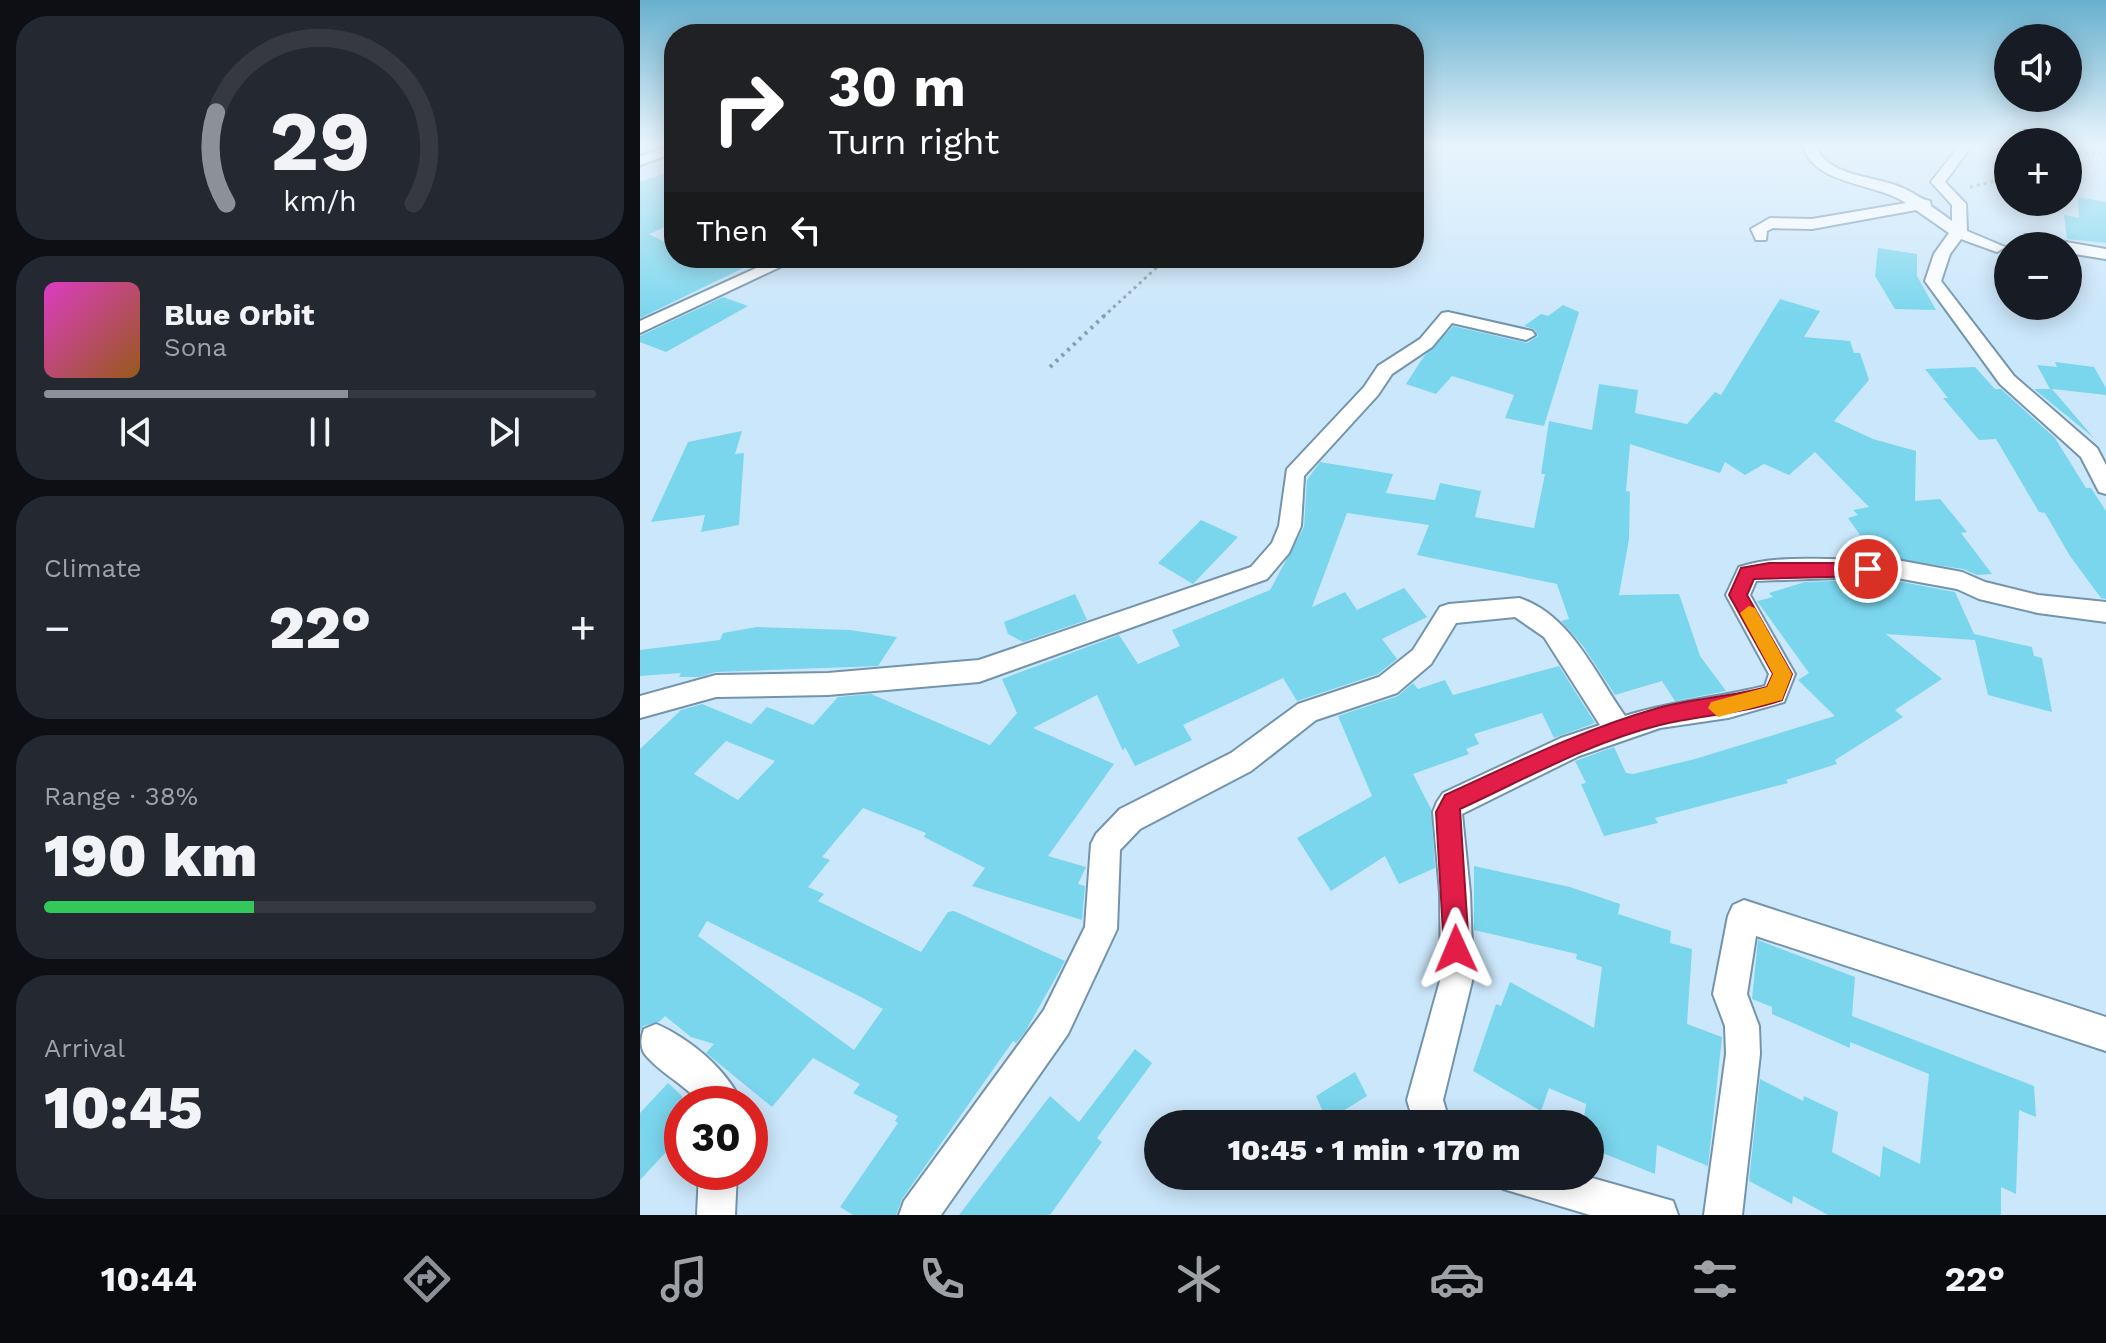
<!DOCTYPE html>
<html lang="en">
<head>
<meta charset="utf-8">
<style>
	:root { --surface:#171b24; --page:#242831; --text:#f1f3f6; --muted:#9ea1a6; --line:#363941; --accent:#8c9099 }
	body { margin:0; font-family:"Work Sans",sans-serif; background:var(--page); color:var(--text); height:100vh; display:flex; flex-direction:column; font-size:30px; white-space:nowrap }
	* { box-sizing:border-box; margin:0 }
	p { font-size:26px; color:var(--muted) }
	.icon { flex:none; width:44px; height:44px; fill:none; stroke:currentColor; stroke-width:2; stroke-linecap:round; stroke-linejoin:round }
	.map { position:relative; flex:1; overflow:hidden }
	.drawer { display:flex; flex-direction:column; gap:16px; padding:16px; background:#0d0f14; width:640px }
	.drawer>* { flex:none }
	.top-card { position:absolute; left:24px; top:24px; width:760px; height:244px; border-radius:32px; box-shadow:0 4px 20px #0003; background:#202124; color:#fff; overflow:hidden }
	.fabs { position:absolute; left:1354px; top:24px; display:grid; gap:16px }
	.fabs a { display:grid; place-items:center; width:88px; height:88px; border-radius:50%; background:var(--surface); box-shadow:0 4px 20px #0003; font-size:40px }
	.speed { position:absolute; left:24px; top:1086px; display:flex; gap:16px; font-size:40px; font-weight:700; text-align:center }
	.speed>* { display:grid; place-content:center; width:104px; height:104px; border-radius:50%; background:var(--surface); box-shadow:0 4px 20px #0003; line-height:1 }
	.speed .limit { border:12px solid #d22; background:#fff; color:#111 }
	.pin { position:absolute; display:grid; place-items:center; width:68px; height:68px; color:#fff; margin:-34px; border:4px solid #fff; border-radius:50%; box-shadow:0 2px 8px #0007 }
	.me { position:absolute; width:88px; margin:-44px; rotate:359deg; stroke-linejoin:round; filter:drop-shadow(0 0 6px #0008) }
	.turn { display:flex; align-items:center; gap:28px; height:168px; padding:0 32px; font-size:36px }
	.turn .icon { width:104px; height:104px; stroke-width:2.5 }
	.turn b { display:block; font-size:56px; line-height:68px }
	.then { display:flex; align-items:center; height:76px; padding:0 32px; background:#0003; gap:16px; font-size:30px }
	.big { font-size:60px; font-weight:800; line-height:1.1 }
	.drawer .tile { flex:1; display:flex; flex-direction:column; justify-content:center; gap:12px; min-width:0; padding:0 28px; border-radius:32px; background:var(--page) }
	.drawer .dial { align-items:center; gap:0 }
	.dial svg { height:208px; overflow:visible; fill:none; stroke:var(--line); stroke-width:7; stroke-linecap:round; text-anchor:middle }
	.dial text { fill:var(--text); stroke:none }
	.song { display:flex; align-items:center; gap:24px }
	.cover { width:96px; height:96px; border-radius:12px; background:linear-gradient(135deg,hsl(310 70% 55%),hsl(30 70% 35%)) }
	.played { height:8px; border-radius:4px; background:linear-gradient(90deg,var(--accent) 55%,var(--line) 55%) }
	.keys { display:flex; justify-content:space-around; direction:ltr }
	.heat { display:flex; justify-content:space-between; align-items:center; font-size:44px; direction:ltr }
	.charge { height:12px; border-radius:6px; background:linear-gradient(90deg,#34c759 38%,var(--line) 0) }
	.trip { position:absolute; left:504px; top:1110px; width:460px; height:80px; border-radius:40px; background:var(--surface); box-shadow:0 4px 20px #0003; font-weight:800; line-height:80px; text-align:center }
	.menu { display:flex; height:128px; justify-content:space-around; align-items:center; background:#090b0e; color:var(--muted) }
	.menu .icon { width:56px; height:56px }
	.menu .current { color:var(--accent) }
	.menu b { font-size:36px; color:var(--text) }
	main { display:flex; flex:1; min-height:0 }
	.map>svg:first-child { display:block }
	.building { fill:#7ad6ed; fill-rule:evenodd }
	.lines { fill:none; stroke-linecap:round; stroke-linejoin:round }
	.street-casing { stroke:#7494ab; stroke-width:4 }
	.path-far1 { stroke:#899faf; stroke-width:3; stroke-dasharray:3 4; stroke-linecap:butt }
	.path { stroke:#899faf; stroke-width:4; stroke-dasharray:3 5; stroke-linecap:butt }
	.street { fill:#fff; fill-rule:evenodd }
	.route { fill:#e11d48; stroke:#92132f; stroke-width:2 }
	.slow { fill:#f59e0b }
</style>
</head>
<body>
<main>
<section class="drawer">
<div class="tile dial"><svg viewBox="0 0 100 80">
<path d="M14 69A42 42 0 1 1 86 69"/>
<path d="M14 69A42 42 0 0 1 10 34" stroke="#8c9099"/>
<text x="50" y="56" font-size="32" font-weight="700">29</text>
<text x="50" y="72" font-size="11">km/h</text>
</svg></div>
<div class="tile">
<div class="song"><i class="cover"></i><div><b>Blue Orbit</b><p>Sona</p></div></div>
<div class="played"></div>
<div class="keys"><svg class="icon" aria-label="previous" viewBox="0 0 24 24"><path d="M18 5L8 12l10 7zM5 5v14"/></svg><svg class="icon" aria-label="pause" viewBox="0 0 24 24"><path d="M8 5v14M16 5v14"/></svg><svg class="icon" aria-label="next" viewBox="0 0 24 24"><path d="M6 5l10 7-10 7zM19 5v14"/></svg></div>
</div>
<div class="tile"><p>Climate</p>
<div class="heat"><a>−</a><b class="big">22°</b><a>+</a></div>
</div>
<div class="tile"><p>Range · 38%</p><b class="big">190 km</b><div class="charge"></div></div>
<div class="tile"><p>Arrival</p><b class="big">10:45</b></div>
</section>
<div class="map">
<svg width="1466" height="1215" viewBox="0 0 1466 1215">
	<rect width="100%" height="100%" fill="#cbe7fb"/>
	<g class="building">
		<polygon points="34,170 34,223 9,234 34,247 34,258 124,258 0,318 0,182"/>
		<polygon points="1438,197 1466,202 1466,243 1427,239 1424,215 1439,218"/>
		<polygon points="1238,248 1277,254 1277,276 1296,310 1255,309 1235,276"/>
		<polygon points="83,297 108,306 26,352 0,342 0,336"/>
		<path d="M1140 299 1180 311 1164 337 1210 341 1214 353H1220L1229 380 1194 421 1233 439 1276 451 1275 501 1300 499 1327 532 1321 533 1352 574 1337 575 1323 569 1235 556 1208 518 1218 515 1213 510 1229 507 1175 452 1149 475 1124 464 1105 475 1085 462 1080 473 990 444 986 491 990 492 989 539 979 595 1039 594 1060 656 1086 691 1035 701 1022 681 975 695 943 646 921 621 929 619 917 584 777 555 789 525 707 513 672 607 705 592 717 610 764 588 787 617 742 639 757 659 738 674 657 701 643 678 543 725 552 740 495 766 485 747 483 751 457 695 393 728 474 764 408 856 446 867 438 884 445 886 442 920 332 886 345 868 284 837 286 833 223 808 182 857 190 860 168 887 184 894 178 901 281 952 308 912 314 911 425 961 385 1032 376 1043 373 1041 262 1199 256 1215H213L200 1207 258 1123 255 1121 258 1116 213 1093 220 1084 173 1058 132 1107 66 1053 74 1044 51 1037 25 1016 19 1022 3 1026 0 1032V749L41 710 62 704 111 724 127 707 173 725 198 697 231 694 350 745 377 713 362 679 479 635 498 664 540 646 532 630 630 590 664 527 667 480 680 462 753 474 746 493 795 500 800 483 841 491 835 517 894 528 905 474H901L909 421 952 430 959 384 998 390 995 413 1047 424 1075 392 1081 395ZM86 741 135 761 98 800 54 774ZM67 921 219 996 243 1009 214 1050 58 936Z"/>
		<polygon points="923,305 939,312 904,426 865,418 874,395 812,376 796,394 766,384 784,356 813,326 887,343 898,336 894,329 884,326 901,314 908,316"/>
		<polygon points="1415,362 1454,367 1466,388 1466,395 1412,389 1454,438 1394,389 1410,389 1397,365 1417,367"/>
		<polygon points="1335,367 1355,389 1361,389 1415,438 1446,488 1451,488 1466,511 1466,599 1461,598 1430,556 1405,513 1399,512 1356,439 1339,440 1303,398 1308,398 1285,369"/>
		<polygon points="102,431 95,454 104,453 99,525 61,532 65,515 11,522 48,442"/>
		<polygon points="561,520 598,537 553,584 518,563"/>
		<polygon points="1246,579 1315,592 1334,634 1392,647 1394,656 1402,658 1412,712 1348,695 1335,640 1246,634 1302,679 1255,710 1263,717 1195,760 1197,764 1146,780 1148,783 1015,818 1018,823 964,836 941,784 946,783 935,761 974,747 986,773 993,774 1055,759 1195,716 1158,680 1169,673 1117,601 1133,597 1129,593 1165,582"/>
		<polygon points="435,594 447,620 383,642 368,634 364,622"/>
		<polygon points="117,627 210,630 257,637 238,666 76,672 59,677 39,677 41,673 0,676 0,650 80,640 83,633"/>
		<polygon points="919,666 955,723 914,738 902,713 834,734 839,744 826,749 829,754 773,774 791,809 795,868 759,884 745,856 691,891 657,838 732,796 698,716 758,696 773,683 778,689 805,680 813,695"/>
		<polygon points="834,866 930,887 980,904 978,914 1031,931 1030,943 1052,949 1047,1024 1082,1037 1068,1166 1017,1145 1015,1174 950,1148 950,1124 943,1124 946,1104 909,1088 901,1111 833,1071 856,1004 861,1006 870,982 954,1028 962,967 936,959 937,954 834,930"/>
		<polygon points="1118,940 1215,977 1212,1016 1394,1086 1396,1117 1379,1110 1376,1194 1361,1187 1361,1215 1188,1215 1153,1196 1152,1204 1109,1181 1120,1079 1163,1101 1164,1096 1198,1112 1192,1152 1240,1177 1243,1146 1280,1164 1289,1074 1210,1042 1210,1048 1132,1014 1132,1007 1112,999"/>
		<polygon points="495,1049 512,1063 457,1138 462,1142 410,1215 319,1215 410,1096 439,1122"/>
		<polygon points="715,1072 727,1096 687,1121 676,1096"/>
		<polygon points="28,1083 42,1096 42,1135 0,1180 0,1113"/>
	</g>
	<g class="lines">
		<g class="street-casing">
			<g id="street">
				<polygon points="34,145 34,153 0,165 0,156"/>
				<path d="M1163 145H1176C1185 177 1237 176 1263 188 1273 192 1279 199 1290 201L1291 206 1312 221V205L1291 182 1320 145H1332L1305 182 1326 204 1327 231 1365 247 1357 252 1321 239 1310 254 1301 281 1374 376 1457 448 1466 465V494L1459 492 1441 457 1360 384 1285 281 1294 254 1309 233 1276 210 1172 229 1133 228 1127 231 1126 240H1116L1111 229 1130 218 1172 219 1266 203C1238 183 1172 185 1163 145Z"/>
				<polygon points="1376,241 1420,241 1466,249 1466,259 1428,253 1428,246 1368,246"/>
				<polygon points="138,258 159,258 0,333 0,321"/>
				<polygon points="808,312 892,331 895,335 886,340 812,323 792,347 752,374 738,395 664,476 661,526 649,553 627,579 339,682 188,695 76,697 0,718 0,696 76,675 188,673 339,660 611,567 632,543 639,526 647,469 724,387 738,366 780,339 802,313"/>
				<path d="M1246 558 1322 572 1345 582 1398 595 1466 602V622L1398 613 1339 599 1317 589 1246 576 1116 581 1110 595 1155 674 1144 702 1088 718 1020 728 939 756 822 814 830 893 833 977 803 1100 810 1124H774L767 1100 801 977 800 893 793 812 797 802 803 793 921 738 960 725 904 637 875 617 816 623 791 664 757 693 676 720 611 771 500 829 480 850 477 929 428 1034 301 1215H259L264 1201 404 1010 445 927 451 844 456 834 480 809 591 753 658 704 739 677 773 650 800 607 809 604 879 598C930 614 956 675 985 716 1031 701 1078 698 1125 686L1129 674 1086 595 1099 567C1144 552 1199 563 1246 558Z"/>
				<polygon points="1104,900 1466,1017 1466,1051 1116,936 1107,994 1119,1026 1120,1054 1102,1215 1064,1215 1086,1054 1085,1026 1073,994 1088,916 1093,905"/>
				<path d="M16 1024C49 1038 88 1070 102 1104H61C45 1084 18 1072 4 1053 0 1045 1 1037 4 1029Z"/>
				<polygon points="59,1172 97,1172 95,1215 57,1215"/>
				<polygon points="857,1176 945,1176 1033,1201 1038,1215 950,1215 863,1189"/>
			</g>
		</g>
		<g class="path-far1">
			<polyline points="1428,160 1432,153 1466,153"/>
			<polyline points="1330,187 1368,178"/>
			<polyline points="463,317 527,258"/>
		</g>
		<polyline class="path" points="410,367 465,315"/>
		<use href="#street" class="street"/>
	</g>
	<linearGradient id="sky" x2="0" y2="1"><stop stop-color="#67b0ce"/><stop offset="0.46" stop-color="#e8f4fd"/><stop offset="1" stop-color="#e8f4fd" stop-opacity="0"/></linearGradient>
	<rect width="1466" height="315" fill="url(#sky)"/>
	<path class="route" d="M1129 563H1228L1236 569 1228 576 1114 579 1107 595 1152 674 1142 700C1102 714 1061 715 1020 725 951 742 885 779 820 809L829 949 825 958 816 961 808 958 804 949 796 812 805 795C875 763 944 729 1018 708 1053 698 1091 697 1127 687L1133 674 1089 595 1101 568Z"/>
	<polygon class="slow" points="1109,606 1115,608 1152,674 1142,700 1078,717 1068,708 1071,702 1127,687 1133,674 1100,613"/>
</svg>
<div class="fabs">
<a><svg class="icon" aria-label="sound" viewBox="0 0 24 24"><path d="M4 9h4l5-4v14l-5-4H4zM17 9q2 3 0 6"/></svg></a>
<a>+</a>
<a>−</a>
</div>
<div class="speed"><div class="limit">30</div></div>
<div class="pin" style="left:1228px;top:569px;background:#d93025"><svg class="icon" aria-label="arrive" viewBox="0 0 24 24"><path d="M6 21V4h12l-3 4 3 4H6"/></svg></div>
<svg class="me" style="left:816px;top:949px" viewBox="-20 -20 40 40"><path d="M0-17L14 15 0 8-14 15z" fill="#e11d48" stroke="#fff" stroke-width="4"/></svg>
<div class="trip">10:45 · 1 min · 170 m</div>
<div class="top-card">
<div class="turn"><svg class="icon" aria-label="right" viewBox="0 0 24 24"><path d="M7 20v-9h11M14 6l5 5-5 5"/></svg><div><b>30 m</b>Turn right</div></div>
<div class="then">Then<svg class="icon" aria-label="left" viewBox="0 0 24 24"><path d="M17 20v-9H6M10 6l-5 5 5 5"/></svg></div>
</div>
</div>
</main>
<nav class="menu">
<b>10:44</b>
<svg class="icon current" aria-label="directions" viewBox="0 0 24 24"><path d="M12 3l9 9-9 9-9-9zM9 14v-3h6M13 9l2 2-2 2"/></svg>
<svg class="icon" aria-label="music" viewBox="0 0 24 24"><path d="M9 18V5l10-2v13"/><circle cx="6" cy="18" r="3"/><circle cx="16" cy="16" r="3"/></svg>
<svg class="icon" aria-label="phone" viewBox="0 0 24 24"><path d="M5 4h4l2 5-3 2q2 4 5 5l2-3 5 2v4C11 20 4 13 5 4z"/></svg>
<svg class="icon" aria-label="climate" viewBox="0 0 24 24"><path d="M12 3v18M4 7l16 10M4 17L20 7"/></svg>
<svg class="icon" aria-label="car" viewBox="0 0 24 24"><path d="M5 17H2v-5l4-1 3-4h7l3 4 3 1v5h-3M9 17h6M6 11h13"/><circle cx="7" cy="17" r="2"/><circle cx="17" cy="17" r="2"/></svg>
<svg class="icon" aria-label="filters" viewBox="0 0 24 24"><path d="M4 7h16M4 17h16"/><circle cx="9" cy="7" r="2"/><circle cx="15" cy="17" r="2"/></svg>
<b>22°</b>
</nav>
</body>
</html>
